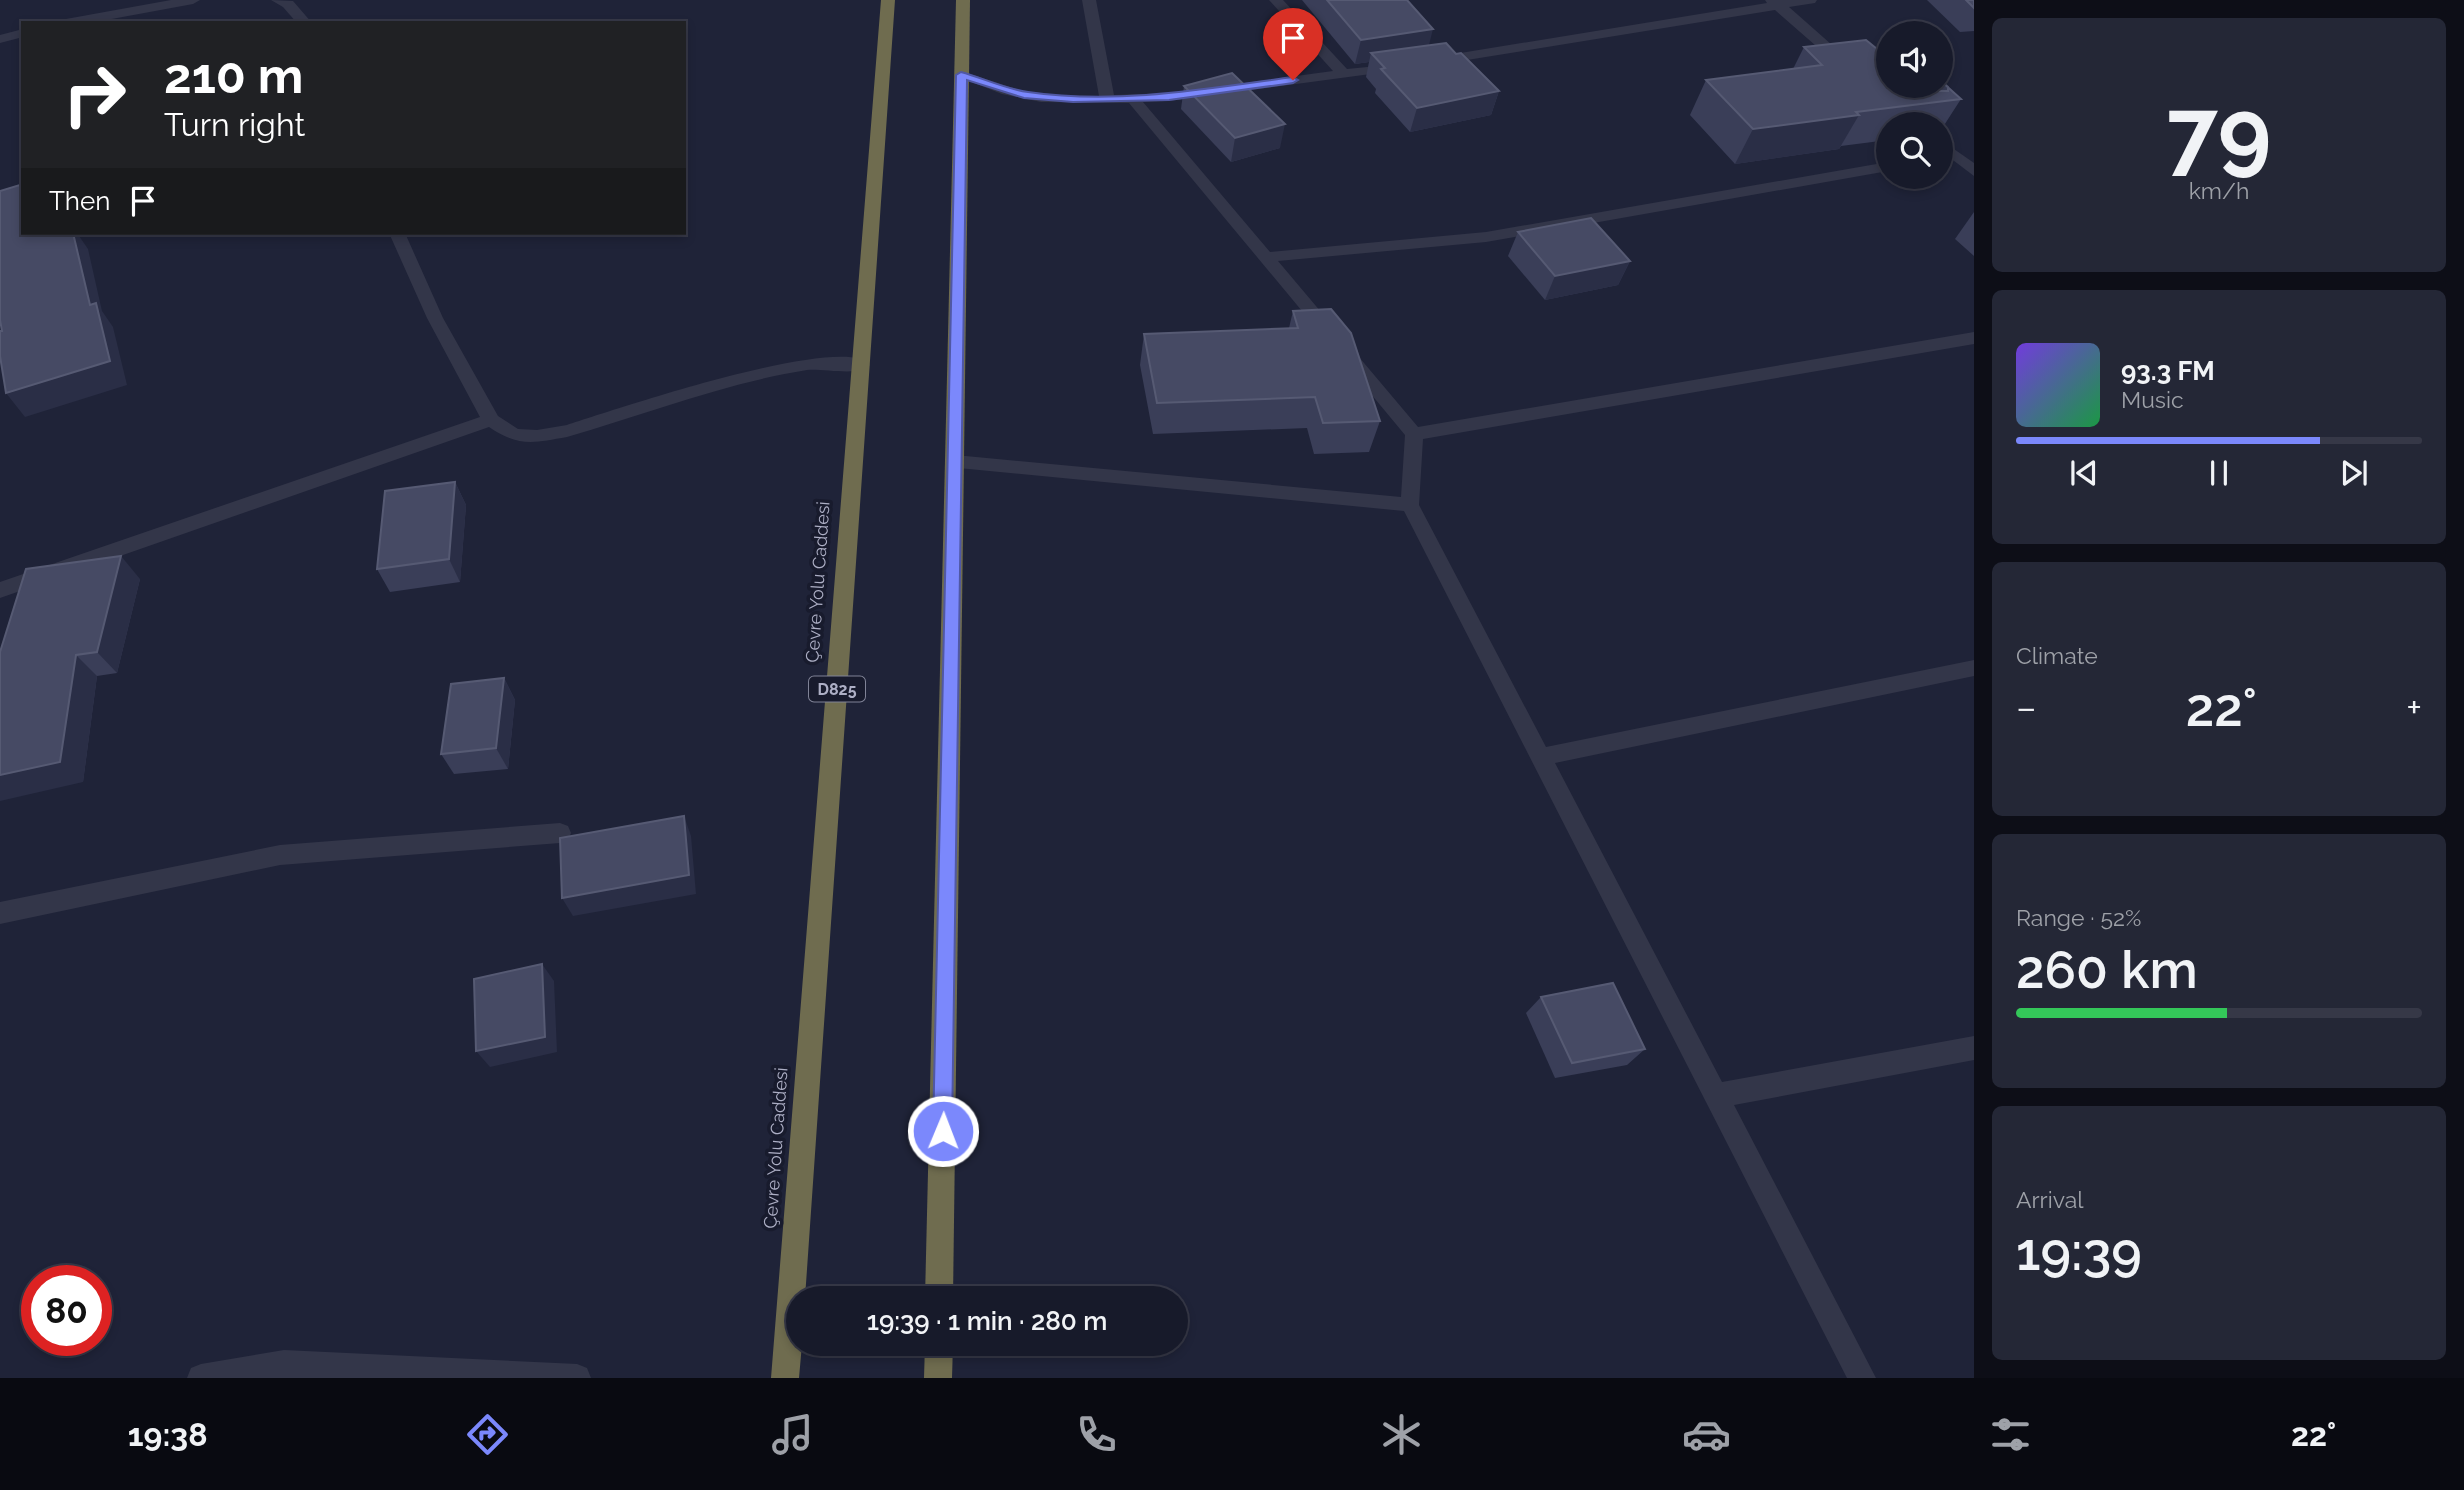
<!DOCTYPE html>
<html lang="en">
<head>
<meta charset="utf-8">
<style>
	:root { --surface:#171a2a; --page:#242736; --text:#f1f3f6; --muted:#9ea1a8; --line:#363847; --accent:#7b88fc }
	body { margin:0; font-family:Raleway,sans-serif; background:var(--page); color:var(--text); height:100vh; display:flex; flex-direction:column; font-size:26px; white-space:nowrap }
	* { box-sizing:border-box; margin:0 }
	p { font-size:23px; color:var(--muted) }
	.icon { flex:none; width:38px; height:38px; fill:none; stroke:currentColor; stroke-width:2; stroke-linecap:round; stroke-linejoin:round }
	.map { position:relative; flex:1; overflow:hidden }
	.side { display:flex; flex-direction:column; gap:18px; padding:18px; background:#0d0e17; width:490px }
	.side>* { flex:none }
	.guide { position:absolute; left:21px; top:21px; width:665px; height:214px; border-radius:0px; box-shadow:0 4px 10px #0003,0 0 0 2px var(--line); background:#202124; color:#fff; overflow:hidden }
	.tools { position:absolute; left:1876px; top:21px; display:grid; gap:14px }
	.tools a { display:grid; place-items:center; width:77px; height:77px; border-radius:50%; background:var(--surface); box-shadow:0 4px 10px #0003,0 0 0 2px var(--line); font-size:35px }
	.speed { position:absolute; left:21px; top:1265px; display:flex; gap:14px; font-size:35px; font-weight:700; text-align:center }
	.speed>* { display:grid; place-content:center; width:91px; height:91px; border-radius:50%; background:var(--surface); box-shadow:0 4px 10px #0003,0 0 0 2px var(--line); line-height:1 }
	.speed .limit { border:10px solid #d22; background:#fff; color:#111 }
	.pin { position:absolute; display:grid; place-items:center; width:60px; height:60px; color:#fff; margin:-72px -30px; border-radius:50% 50% 50% 0; rotate:-45deg; box-shadow:0 0 7px #0007 }
	.pin .icon { rotate:45deg }
	.me { position:absolute; width:77px; margin:-38px; rotate:1deg; stroke-linejoin:round; filter:drop-shadow(0 0 5px #0008) }
	.turn { display:flex; align-items:center; gap:24px; height:147px; padding:0 28px; font-size:32px }
	.turn .icon { width:91px; height:91px; stroke-width:2.5 }
	.turn b { display:block; font-size:49px; line-height:60px }
	.then { display:flex; align-items:center; height:66px; padding:0 28px; background:#0003; gap:14px; font-size:26px }
	.big { font-size:52px; font-weight:600; line-height:1.1 }
	.side .card { flex:1; display:flex; flex-direction:column; justify-content:center; gap:10px; min-width:0; padding:0 24px; border-radius:10px; background:var(--page) }
	.side .dial { align-items:center; gap:0 }
	.dial b { font-size:91px; line-height:1 }
	.song { display:flex; align-items:center; gap:21px }
	.cover { width:84px; height:84px; border-radius:10px; background:linear-gradient(135deg,hsl(260 70% 55%),hsl(140 70% 35%)) }
	.played { height:7px; border-radius:4px; background:linear-gradient(90deg,var(--accent) 75%,var(--line) 75%) }
	.keys { display:flex; justify-content:space-around; direction:ltr }
	.heat { display:flex; justify-content:space-between; align-items:center; font-size:38px; direction:ltr }
	.charge { height:10px; border-radius:5px; background:linear-gradient(90deg,#34c759 52%,var(--line) 0) }
	.trip { position:absolute; left:786px; top:1286px; width:402px; height:70px; border-radius:35px; background:var(--surface); box-shadow:0 4px 10px #0003,0 0 0 2px var(--line); font-weight:600; line-height:70px; text-align:center }
	.tabs { display:flex; height:112px; justify-content:space-around; align-items:center; background:#090a11; color:var(--muted) }
	.tabs .icon { width:49px; height:49px }
	.tabs .active { color:var(--accent) }
	.tabs b { font-size:32px; color:var(--text) }
	main { display:flex; flex:1; min-height:0 }
	.map>svg:first-child { display:block }
	.lines { fill:none; stroke-linecap:round; stroke-linejoin:round }
	.minor { fill:#333649; fill-rule:evenodd }
	.highway { fill:#6f6c4f; fill-rule:evenodd }
	.wall { fill:#3a3e58 }
	.shaded-wall { fill:#2a2e46 }
	.building { fill:#464a64; stroke:#565a73; stroke-width:2 }
	.route { fill:#7b88fc; stroke:#5058a4; stroke-width:2 }
	.labels { text-anchor:middle; stroke-width:7; stroke-linejoin:round; paint-order:stroke }
	.shield { fill:#181b2d; stroke:#808397; stroke-width:2 }
	.shield-label { font-size:16px; font-weight:bold; fill:#adafc5 }
	.street-label { font-size:18px; fill:#adafc5; stroke:#181b2d }
</style>
</head>
<body>
<main>
<div class="map">
<svg width="1974" height="1378" viewBox="0 0 1974 1378">
	<rect width="100%" height="100%" fill="#1f2338"/>
	<g class="lines">
		<g class="minor">
			<polygon points="171,0 200,0 193,4 90,23 59,23 66,19"/>
			<polygon points="271,0 293,1 312,23 297,23 283,7"/>
			<polygon points="1082,0 1096,0 1114,95 1169,93 1333,71 1269,0 1283,0 1347,69 1398,64 1400,67 1393,71 1169,101 1143,102 1270,252 1486,232 1888,162 1888,171 1486,242 1278,261 1418,427 1974,332 1974,344 1423,439 1419,505 1546,747 1974,660 1974,676 1555,763 1722,1082 1974,1036 1974,1060 1734,1105 1876,1378 1847,1378 1404,511 948,467 946,462 948,457 955,455 1401,497 1405,435 1129,103 1041,102 1002,94 954,75 961,71 1023,91 1059,95 1099,96"/>
			<polygon points="1765,0 1817,0 1815,3 1789,7 1849,60 1849,66 1839,66 1775,10 1436,65 1429,61 1436,57 1767,3"/>
			<polygon points="23,29 23,37 0,43 0,35"/>
			<polygon points="1941,140 1974,163 1974,176 1941,151"/>
			<path d="M389 233H405L443 318 498 416 518 429 537 430 567 425C608 412 846 331 870 365 861 377 822 368 807 370 725 383 646 414 567 437 533 443 519 447 489 427L0 598V582L480 417 427 318Z"/>
			<polygon points="560,823 568,826 571,833 568,840 560,843 280,865 0,924 0,902 280,845"/>
			<polygon points="284,1350 577,1364 587,1368 591,1378 187,1378 191,1368 201,1364"/>
		</g>
		<g class="highway">
			<polygon points="881,0 895,0 805,1298 798,1298 798,1344 802,1344 799,1378 771,1378"/>
			<polygon points="956,0 970,0 953,1298 925,1298"/>
			<polygon points="925,1344 953,1344 952,1378 924,1378"/>
		</g>
	</g>
	<g class="wall">
		<polygon points="1302,0 1407,0 1429,45 1456,54 1499,91 1491,115 1410,132 1375,93 1376,89 1366,77 1369,62 1355,64"/>
		<polygon points="1927,0 1974,0 1974,31 1960,32"/>
		<polygon points="1804,47 1888,86 1941,86 1941,81 1961,99 1941,130 1941,124 1888,124 1888,140 1841,146 1839,149 1735,164 1690,115 1706,80 1793,69"/>
		<polygon points="1184,86 1280,148 1231,162 1181,109"/>
		<polygon points="1974,212 1974,256 1955,239"/>
		<polygon points="1518,232 1630,261 1618,285 1545,300 1508,256"/>
		<polygon points="1293,311 1380,421 1369,452 1314,454 1307,428 1153,434 1140,365 1144,334 1289,328"/>
		<polygon points="455,482 466,505 460,582 390,592 377,569"/>
		<polygon points="140,579 117,673 97,676 83,782 0,652"/>
		<polygon points="504,678 515,700 508,769 454,774 441,754"/>
		<polygon points="1541,997 1645,1049 1627,1065 1555,1078 1526,1013"/>
	</g>
	<g class="shaded-wall">
		<polygon points="1433,29 1427,53 1371,53 1369,62 1355,64 1361,40"/>
		<polygon points="1499,91 1491,115 1410,132 1417,108"/>
		<polygon points="1859,115 1839,149 1735,164 1753,129"/>
		<polygon points="1285,124 1280,148 1231,162 1235,138"/>
		<polygon points="73,233 77,233 88,249 102,311 113,327 127,385 25,417 6,393 90,305"/>
		<polygon points="1630,261 1618,285 1545,300 1555,276"/>
		<polygon points="455,482 466,505 460,582 449,559"/>
		<polygon points="121,556 140,579 117,673 97,652"/>
		<polygon points="76,655 97,676 83,782 0,801 0,775"/>
		<polygon points="504,678 515,700 508,769 496,748"/>
		<polygon points="684,816 691,836 696,894 573,916 562,898"/>
		<polygon points="542,964 554,981 557,1052 490,1067 476,1051"/>
	</g>
	<g class="building">
		<polygon points="1327,0 1407,0 1433,29 1361,40"/>
		<polygon points="1966,0 1974,0 1974,8"/>
		<polygon points="1866,40 1888,58 1888,86 1922,86 1929,91 1948,91 1948,87 1941,81 1961,99 1856,112 1859,115 1753,129 1706,80 1822,65 1804,47"/>
		<polygon points="1446,43 1456,54 1461,53 1499,91 1417,108 1381,69 1385,68 1371,53"/>
		<polygon points="1232,73 1285,124 1235,138 1184,86"/>
		<polygon points="23,184 23,233 73,233 90,305 96,303 110,361 6,393 0,356 0,331 2,331 0,320 0,191"/>
		<polygon points="1591,218 1630,261 1555,276 1518,232"/>
		<polygon points="1331,309 1351,333 1380,421 1323,423 1315,397 1157,403 1144,334 1298,328 1293,311"/>
		<polygon points="455,482 449,559 377,569 385,491"/>
		<polygon points="121,556 97,652 76,655 60,762 0,775 0,652 26,569"/>
		<polygon points="504,678 496,748 441,754 451,684"/>
		<polygon points="684,816 689,875 562,898 560,838"/>
		<polygon points="542,964 545,1037 476,1051 474,979"/>
		<polygon points="1613,983 1645,1049 1572,1063 1541,997"/>
	</g>
	<path class="route" d="M961 72C983 78 1005 89 1028 92 1116 105 1206 89 1293 77L1298 80 1293 83 1169 100 1073 102 1024 98 967 80 952 1131 950 1138 943 1141 936 1138 933 1131 956 75Z"/>
	<g class="labels">
		<rect class="shield" x="809" y="676.5" width="56" height="25" rx="5"/>
		<g class="shield-label">
			<text x="837" y="695">D825</text>
		</g>
		<g class="street-label">
			<text transform="translate(818 582) rotate(-86)" y="6">Çevre Yolu Caddesi</text>
			<text transform="translate(776 1148) rotate(-86)" y="6">Çevre Yolu Caddesi</text>
		</g>
	</g>
</svg>
<div class="tools">
<a><svg class="icon" aria-label="sound" viewBox="0 0 24 24"><path d="M4 9h4l5-4v14l-5-4H4zM17 9q2 3 0 6"/></svg></a>
<a><svg class="icon" aria-label="search" viewBox="0 0 24 24"><circle cx="10" cy="10" r="6"/><path d="M15 15l6 6"/></svg></a>
</div>
<div class="speed"><div class="limit">80</div></div>
<div class="pin" style="left:1293px;top:80px;background:#d93025"><svg class="icon" aria-label="arrive" viewBox="0 0 24 24"><path d="M6 21V4h12l-3 4 3 4H6"/></svg></div>
<svg class="me" style="left:943px;top:1131px" viewBox="-20 -20 40 40"><circle r="17" fill="#7b88fc" stroke="#fff" stroke-width="3"/><path d="M0-11L8 9 0 5-8 9z" fill="#fff"/></svg>
<div class="trip">19:39 · 1 min · 280 m</div>
<div class="guide">
<div class="turn"><svg class="icon" aria-label="right" viewBox="0 0 24 24"><path d="M7 20v-9h11M14 6l5 5-5 5"/></svg><div><b>210 m</b>Turn right</div></div>
<div class="then">Then<svg class="icon" aria-label="arrive" viewBox="0 0 24 24"><path d="M6 21V4h12l-3 4 3 4H6"/></svg></div>
</div>
</div>
<section class="side">
<div class="card dial"><b>79</b><p>km/h</p></div>
<div class="card">
<div class="song"><i class="cover"></i><div><b>93.3 FM</b><p>Music</p></div></div>
<div class="played"></div>
<div class="keys"><svg class="icon" aria-label="previous" viewBox="0 0 24 24"><path d="M18 5L8 12l10 7zM5 5v14"/></svg><svg class="icon" aria-label="pause" viewBox="0 0 24 24"><path d="M8 5v14M16 5v14"/></svg><svg class="icon" aria-label="next" viewBox="0 0 24 24"><path d="M6 5l10 7-10 7zM19 5v14"/></svg></div>
</div>
<div class="card"><p>Climate</p>
<div class="heat"><a>−</a><b class="big">22°</b><a>+</a></div>
</div>
<div class="card"><p>Range · 52%</p><b class="big">260 km</b><div class="charge"></div></div>
<div class="card"><p>Arrival</p><b class="big">19:39</b></div>
</section>
</main>
<nav class="tabs">
<b>19:38</b>
<svg class="icon active" aria-label="directions" viewBox="0 0 24 24"><path d="M12 3l9 9-9 9-9-9zM9 14v-3h6M13 9l2 2-2 2"/></svg>
<svg class="icon" aria-label="music" viewBox="0 0 24 24"><path d="M9 18V5l10-2v13"/><circle cx="6" cy="18" r="3"/><circle cx="16" cy="16" r="3"/></svg>
<svg class="icon" aria-label="phone" viewBox="0 0 24 24"><path d="M5 4h4l2 5-3 2q2 4 5 5l2-3 5 2v4C11 20 4 13 5 4z"/></svg>
<svg class="icon" aria-label="climate" viewBox="0 0 24 24"><path d="M12 3v18M4 7l16 10M4 17L20 7"/></svg>
<svg class="icon" aria-label="car" viewBox="0 0 24 24"><path d="M5 17H2v-5l4-1 3-4h7l3 4 3 1v5h-3M9 17h6M6 11h13"/><circle cx="7" cy="17" r="2"/><circle cx="17" cy="17" r="2"/></svg>
<svg class="icon" aria-label="filters" viewBox="0 0 24 24"><path d="M4 7h16M4 17h16"/><circle cx="9" cy="7" r="2"/><circle cx="15" cy="17" r="2"/></svg>
<b>22°</b>
</nav>
</body>
</html>
